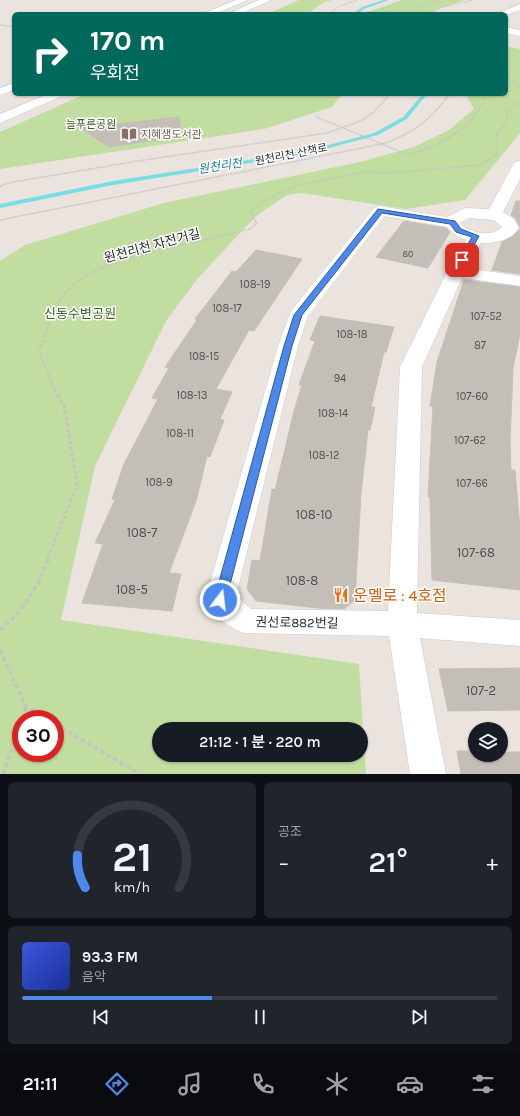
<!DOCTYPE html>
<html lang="ko">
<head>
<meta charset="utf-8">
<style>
	:root { --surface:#171b24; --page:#20242c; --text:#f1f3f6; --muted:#9ea1a6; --line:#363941; --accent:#4c89eb }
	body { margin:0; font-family:Karla,"Noto Sans KR",sans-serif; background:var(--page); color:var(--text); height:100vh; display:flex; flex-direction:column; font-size:15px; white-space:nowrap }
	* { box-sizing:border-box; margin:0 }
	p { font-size:13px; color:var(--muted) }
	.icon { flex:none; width:22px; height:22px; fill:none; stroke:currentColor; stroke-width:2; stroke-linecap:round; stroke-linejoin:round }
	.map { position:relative; height:774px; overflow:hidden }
	.panel { display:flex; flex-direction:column; gap:8px; padding:8px; background:#0d0f14; flex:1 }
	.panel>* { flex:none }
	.banner { position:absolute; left:12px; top:12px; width:496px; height:84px; border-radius:6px; box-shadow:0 1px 3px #0004; background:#00695c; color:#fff; overflow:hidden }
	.tools { position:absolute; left:468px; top:722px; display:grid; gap:8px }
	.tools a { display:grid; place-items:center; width:40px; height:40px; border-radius:50%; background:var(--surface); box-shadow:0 1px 3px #0004; font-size:20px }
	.speed { position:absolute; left:12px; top:710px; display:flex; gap:8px; font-size:20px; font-weight:700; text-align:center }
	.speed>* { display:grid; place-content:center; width:52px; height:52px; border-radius:50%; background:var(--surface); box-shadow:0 1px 3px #0004; line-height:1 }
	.speed .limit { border:6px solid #d22; background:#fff; color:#111 }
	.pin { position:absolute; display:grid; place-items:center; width:34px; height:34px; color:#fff; margin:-17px; border-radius:8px; box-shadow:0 2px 6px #0006 }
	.me { position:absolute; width:44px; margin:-22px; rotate:15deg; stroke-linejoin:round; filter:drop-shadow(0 0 3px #0008) }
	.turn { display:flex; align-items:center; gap:14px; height:84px; padding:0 12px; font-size:18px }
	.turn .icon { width:52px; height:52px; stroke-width:2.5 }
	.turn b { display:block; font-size:28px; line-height:34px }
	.big { font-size:30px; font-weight:600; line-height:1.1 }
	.panel .tile { flex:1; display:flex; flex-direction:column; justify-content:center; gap:6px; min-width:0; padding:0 14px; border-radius:6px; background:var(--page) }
	.panel .dial { align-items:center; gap:0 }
	.dial svg { height:104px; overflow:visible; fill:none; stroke:var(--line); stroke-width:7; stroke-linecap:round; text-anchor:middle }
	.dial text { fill:var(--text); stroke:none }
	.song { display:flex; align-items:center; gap:12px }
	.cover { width:48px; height:48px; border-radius:6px; background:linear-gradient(135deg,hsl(230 70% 55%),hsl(230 70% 35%)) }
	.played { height:4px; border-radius:2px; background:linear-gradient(90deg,var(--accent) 40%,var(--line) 40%) }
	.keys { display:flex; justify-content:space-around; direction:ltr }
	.heat { display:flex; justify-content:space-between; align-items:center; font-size:22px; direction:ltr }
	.panel .tiles { flex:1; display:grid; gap:8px; grid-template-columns:1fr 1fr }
	.tile:last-child { grid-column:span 2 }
	.trip { position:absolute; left:152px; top:722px; width:216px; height:40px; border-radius:20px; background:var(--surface); box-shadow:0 1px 3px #0004; font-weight:600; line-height:40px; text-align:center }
	.dock { display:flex; height:64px; justify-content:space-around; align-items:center; background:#090b0e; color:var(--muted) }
	.dock .icon { width:28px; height:28px }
	.dock .on { color:var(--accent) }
	.dock b { font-size:18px; color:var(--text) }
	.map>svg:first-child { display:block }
	.green { fill:#c1dd9f; fill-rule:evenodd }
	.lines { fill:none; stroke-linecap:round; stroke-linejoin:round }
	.stream { fill:#7adde4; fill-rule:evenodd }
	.building { fill:#c4beb9; stroke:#c7beb8 }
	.street-casing { stroke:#c6cbd3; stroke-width:1 }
	.secondary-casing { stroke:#c6cbd3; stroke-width:1 }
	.path-far4 { stroke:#c4c4c4; stroke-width:1; stroke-dasharray:1.5 1; stroke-linecap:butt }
	.path-far3 { stroke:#c4c4c4; stroke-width:1.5; stroke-dasharray:1.5 1; stroke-linecap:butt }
	.path-far2 { stroke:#c4c4c4; stroke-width:2; stroke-dasharray:2.5 2; stroke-linecap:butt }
	.path-far1 { stroke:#c4c4c4; stroke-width:3; stroke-dasharray:3.5 2.5; stroke-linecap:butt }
	.path { stroke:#c4c4c4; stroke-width:3.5; stroke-dasharray:4.5 3; stroke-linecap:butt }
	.street { fill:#fff; fill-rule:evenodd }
	.secondary { fill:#fff; fill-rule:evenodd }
	.path-bridge { stroke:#c4c4c4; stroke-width:1.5; stroke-dasharray:1.5 1; stroke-linecap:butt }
	.route { fill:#4c89eb; stroke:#315999 }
	.labels { text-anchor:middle; stroke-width:3; stroke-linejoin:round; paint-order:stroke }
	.far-number-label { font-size:9px; fill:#51504e }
	.far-park-label { font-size:11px; fill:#3b6220; stroke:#fff }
	.far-education-label { font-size:11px; fill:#785e54; stroke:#fff; text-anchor:start }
	.far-street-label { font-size:11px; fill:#2b2b2b; stroke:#fff }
	.number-label { font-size:11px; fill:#51504e }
	.far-water-label { font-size:12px; font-style:italic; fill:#197f91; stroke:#fff }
	.street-label { font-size:13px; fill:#2b2b2b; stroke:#fff }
	.park-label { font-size:13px; fill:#3b6220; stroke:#fff }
	.near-number-label { font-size:13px; fill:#51504e }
	.near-food-label { font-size:16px; fill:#c56008; stroke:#fff; text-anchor:start }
</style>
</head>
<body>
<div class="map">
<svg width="520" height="774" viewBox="0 0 520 774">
	<rect width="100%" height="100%" fill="#ebe3de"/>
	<g class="green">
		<polygon points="299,0 332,0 324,2 307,14 267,14"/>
		<polygon points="403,0 465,0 424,14 364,13"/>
		<path d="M506 46 520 49V133L465 200 406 209 302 193 287 195 256 216 198 278 166 321 95 466 61 620 359 664 366 774H0V261L25 245 164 203 360 162 414 147 449 130 474 109 465 94H506ZM21 719H55V753H21ZM159 729H361V755H159Z"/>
		<polygon points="85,94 342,94 332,107 264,129 0,169 0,132"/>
	</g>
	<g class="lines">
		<g class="stream">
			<polygon points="384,0 389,0 364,9 357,14 353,14 362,7"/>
			<polygon points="423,94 427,94 407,119 378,135 306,154 113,185 0,208 0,204 113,181 306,151 355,138 374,133 403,117"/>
		</g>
	</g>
	<g class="building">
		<polygon points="179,117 182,136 109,147 80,128"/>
		<polygon points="516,201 520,201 520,227 515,218 511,215"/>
		<polygon points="404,221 446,228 450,232 428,268 376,257"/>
		<polygon points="520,229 520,274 492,270 502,242 512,237"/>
		<polygon points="256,250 302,259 254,331 249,330 216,389 232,392 220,419 224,420 210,457 207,456 196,501 169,573 181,574 172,611 82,603 103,544 95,543 115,500 112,499 124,464 158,399 152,398 169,368 165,367 197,320 195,319 232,271 236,272"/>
		<polygon points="464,280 520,287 520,334 513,368 510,442 511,470 515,470 520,529 520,590 432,580 430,497 428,497 433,406 430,406 437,362"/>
		<polygon points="320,316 394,327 386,352 384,352 371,407 375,407 370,430 368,430 361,493 355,600 344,609 317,608 256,601 247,589 252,560 260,561 272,489 275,490 294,411 302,385 299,385 315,341 310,340"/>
		<polygon points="520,668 520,710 448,711 439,669"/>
		<polygon points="457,751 475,751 475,755 501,755 501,752 520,752 520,774 461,774"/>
	</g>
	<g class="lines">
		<g class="street-casing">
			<g id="street">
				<polygon points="520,4 520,10 506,15 497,14"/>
				<polygon points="506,27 520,30 520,36 506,33"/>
				<path d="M520 161V179L503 212 514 219 519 228C510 241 496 243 481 243L467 268 520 276V286L462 278 422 367 417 613 520 620V646L420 638 446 774H410L389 636 244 633C228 628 213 615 205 600L278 346 291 311 374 208 380 206 447 217 465 208 489 209 513 165 515 162ZM384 216 447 227 457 236 466 240 447 272 400 367 388 611 251 609 236 596 298 346 308 316ZM468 218 494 220 502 227C492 238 469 233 460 223Z"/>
			</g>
		</g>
		<g class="secondary-casing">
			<g id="secondary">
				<polygon points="236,0 248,0 214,14 202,14"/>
				<polygon points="259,0 271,0 240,14 228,14"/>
				<polygon points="14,83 14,90 0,95 0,88"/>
				<polygon points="48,94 64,94 62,96 0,123 0,114"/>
			</g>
		</g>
		<g class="path-far4">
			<polyline points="329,14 340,6 358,0"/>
			<polyline points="371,14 405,0"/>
			<polyline points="402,14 412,8 439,0"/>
			<polyline points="428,14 442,7 473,0"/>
			<polyline points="0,25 14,27"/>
		</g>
		<g class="path-far3">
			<polyline points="506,77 520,87"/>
			<path d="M409 155C443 144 473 129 486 94"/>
			<polyline points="0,186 13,182 138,161 327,133 361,121 374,112 390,94"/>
			<path d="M0 220 382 144C412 134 431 120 449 94"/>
			<polyline points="146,254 250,229 257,223 249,212 264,201 294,186 364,172 389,173 480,165 497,154 496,136 507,120 507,111 520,101"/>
		</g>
		<path class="path-far2" d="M54 388 39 351C47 330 54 302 72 286 89 270 128 258 151 253"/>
		<polyline class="path-far1" points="48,558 77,485 64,405 53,387"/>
		<g class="path">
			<polyline points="0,630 19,613 38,584 49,557"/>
			<polyline points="0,650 26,707 47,719"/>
			<polyline points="22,719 26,707"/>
			<polyline points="55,724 140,774"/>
			<polyline points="3,774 21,721"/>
		</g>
		<use href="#street" class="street"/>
		<use href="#secondary" class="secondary"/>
		<polyline class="path-bridge" points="316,117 409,155"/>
	</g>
	<polygon class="route" points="378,209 455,221 461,229 479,236 466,260 462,262 459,260 472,237 456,232 450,224 382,213 302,315 292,346 226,600 224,604 220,605 215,604 214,600 284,346 294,315"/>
	<defs>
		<g id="library-bare" transform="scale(1.2)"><path d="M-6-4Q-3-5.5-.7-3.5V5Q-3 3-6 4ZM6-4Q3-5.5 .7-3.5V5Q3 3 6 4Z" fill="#8d6e63" stroke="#fff" stroke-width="2.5" paint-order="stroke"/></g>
		<g id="restaurant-bare" transform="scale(1.2)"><path d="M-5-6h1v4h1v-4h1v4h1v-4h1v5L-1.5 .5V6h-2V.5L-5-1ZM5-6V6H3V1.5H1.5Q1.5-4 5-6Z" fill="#e8710a" stroke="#fff" stroke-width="2.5" paint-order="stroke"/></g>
	</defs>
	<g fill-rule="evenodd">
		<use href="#library-bare" x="129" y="134"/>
		<use href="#restaurant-bare" x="341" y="595"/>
	</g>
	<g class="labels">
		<g class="far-number-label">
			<text x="408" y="257">80</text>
		</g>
		<g class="far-park-label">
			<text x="91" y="128">늘푸른공원</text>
		</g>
		<g class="far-education-label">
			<text x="141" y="138">지혜샘도서관</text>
		</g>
		<g class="far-street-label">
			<text transform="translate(291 154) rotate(-11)" y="4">원천리천 산책로</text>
		</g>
		<g class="number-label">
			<text x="255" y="288">108-19</text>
			<text x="227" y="312">108-17</text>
			<text x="486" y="320">107-52</text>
			<text x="352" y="338">108-18</text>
			<text x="480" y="349">87</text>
			<text x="204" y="360">108-15</text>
			<text x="340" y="382">94</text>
			<text x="192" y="399">108-13</text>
			<text x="472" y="400">107-60</text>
			<text x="333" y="417">108-14</text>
			<text x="180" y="437">108-11</text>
			<text x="470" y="444">107-62</text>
			<text x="324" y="459">108-12</text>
			<text x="159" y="486">108-9</text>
			<text x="472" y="487">107-66</text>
		</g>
		<g class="far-water-label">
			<text transform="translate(220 166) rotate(-9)" y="4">원천리천</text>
		</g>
		<g class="street-label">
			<text transform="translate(152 245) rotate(-15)" y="5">원천리천 자전거길</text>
			<text transform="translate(297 622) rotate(1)" y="5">권선로882번길</text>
		</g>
		<g class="park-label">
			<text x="80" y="318">신동수변공원</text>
		</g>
		<g class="near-number-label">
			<text x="314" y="519">108-10</text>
			<text x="142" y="537">108-7</text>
			<text x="476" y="557">107-68</text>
			<text x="302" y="585">108-8</text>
			<text x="132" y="594">108-5</text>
			<text x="481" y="695">107-2</text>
		</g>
		<g class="near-food-label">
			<text x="353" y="601">운멜로 : 4호점</text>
		</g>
	</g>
</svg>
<div class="tools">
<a><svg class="icon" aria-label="layers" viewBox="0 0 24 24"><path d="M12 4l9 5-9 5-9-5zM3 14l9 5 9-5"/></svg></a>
</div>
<div class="speed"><div class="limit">30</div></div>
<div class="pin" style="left:462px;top:260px;background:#d93025"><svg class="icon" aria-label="arrive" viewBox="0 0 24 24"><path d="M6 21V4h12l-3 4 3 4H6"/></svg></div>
<svg class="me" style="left:220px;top:600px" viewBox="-20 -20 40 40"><circle r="17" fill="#4c89eb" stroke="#fff" stroke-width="3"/><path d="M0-11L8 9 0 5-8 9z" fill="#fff"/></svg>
<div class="trip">21:12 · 1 분 · 220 m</div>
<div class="banner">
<div class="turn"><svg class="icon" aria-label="right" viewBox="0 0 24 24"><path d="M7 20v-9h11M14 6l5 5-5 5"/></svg><div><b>170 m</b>우회전</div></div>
</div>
</div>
<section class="panel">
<div class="tiles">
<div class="tile dial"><svg viewBox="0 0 100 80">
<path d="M14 69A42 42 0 1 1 86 69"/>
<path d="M14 69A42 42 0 0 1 8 44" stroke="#4c89eb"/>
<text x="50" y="56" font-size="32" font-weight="700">21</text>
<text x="50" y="72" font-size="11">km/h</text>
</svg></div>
<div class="tile"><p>공조</p>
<div class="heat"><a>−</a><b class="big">21°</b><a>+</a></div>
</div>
<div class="tile">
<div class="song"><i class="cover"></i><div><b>93.3 FM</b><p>음악</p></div></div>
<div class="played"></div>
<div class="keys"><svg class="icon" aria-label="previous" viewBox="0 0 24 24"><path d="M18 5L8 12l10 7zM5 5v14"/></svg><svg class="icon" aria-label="pause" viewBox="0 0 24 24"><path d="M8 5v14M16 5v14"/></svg><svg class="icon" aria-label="next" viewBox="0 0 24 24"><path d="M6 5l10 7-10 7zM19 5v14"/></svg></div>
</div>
</div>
</section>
<nav class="dock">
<b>21:11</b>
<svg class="icon on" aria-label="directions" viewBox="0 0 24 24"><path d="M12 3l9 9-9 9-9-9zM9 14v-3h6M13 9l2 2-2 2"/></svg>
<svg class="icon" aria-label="music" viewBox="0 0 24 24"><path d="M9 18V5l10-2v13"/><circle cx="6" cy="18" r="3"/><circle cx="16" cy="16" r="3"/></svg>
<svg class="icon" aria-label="phone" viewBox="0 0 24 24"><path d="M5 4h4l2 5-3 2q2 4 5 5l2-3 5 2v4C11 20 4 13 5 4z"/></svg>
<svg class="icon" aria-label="climate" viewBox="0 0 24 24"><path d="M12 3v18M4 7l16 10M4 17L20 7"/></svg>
<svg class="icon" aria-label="car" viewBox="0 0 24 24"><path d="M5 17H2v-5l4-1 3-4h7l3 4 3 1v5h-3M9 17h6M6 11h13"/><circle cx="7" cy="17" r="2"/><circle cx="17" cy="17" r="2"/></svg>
<svg class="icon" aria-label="filters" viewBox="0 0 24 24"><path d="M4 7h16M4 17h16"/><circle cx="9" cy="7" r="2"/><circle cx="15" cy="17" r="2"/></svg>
</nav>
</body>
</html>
